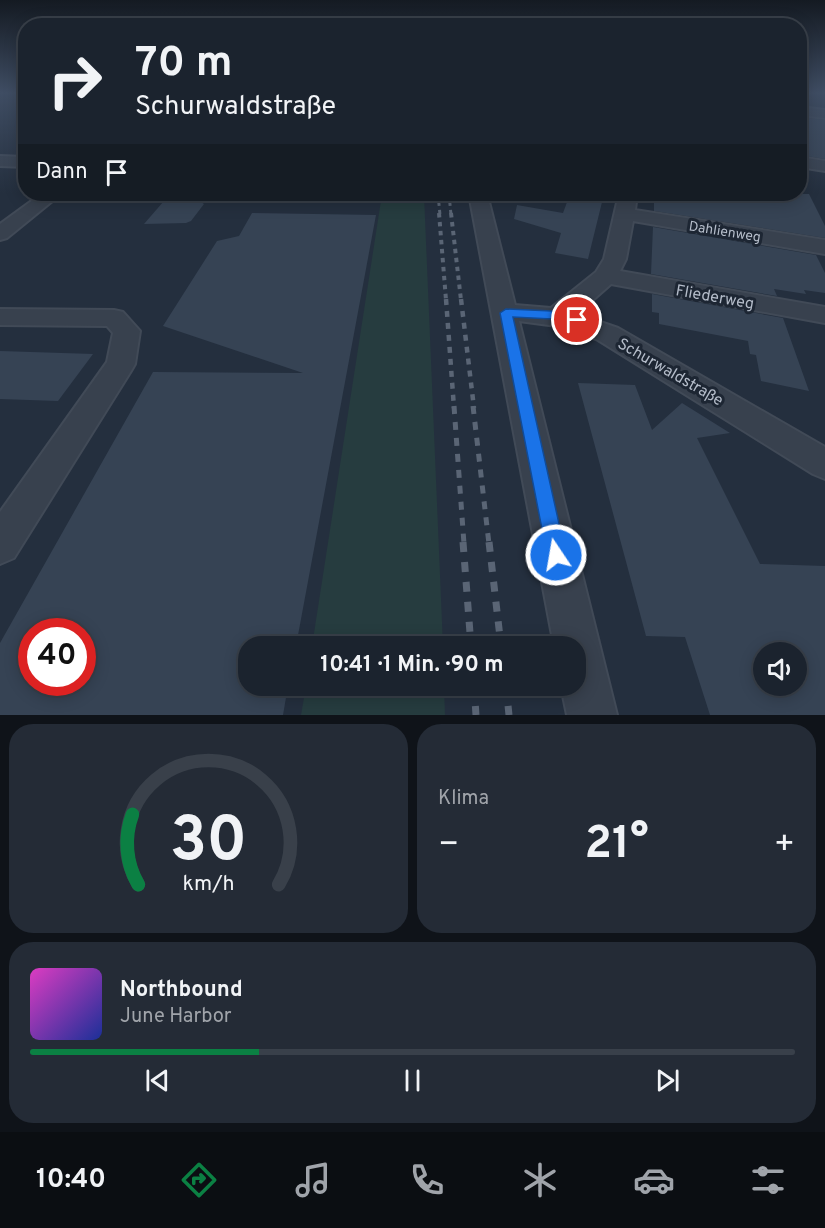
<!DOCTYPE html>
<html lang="de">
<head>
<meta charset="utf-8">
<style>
	:root { --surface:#1b232e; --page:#242b36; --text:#f1f3f6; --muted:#a0a4aa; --line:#39404a; --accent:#0b8043 }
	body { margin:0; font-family:Overpass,sans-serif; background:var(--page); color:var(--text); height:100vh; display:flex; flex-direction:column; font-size:22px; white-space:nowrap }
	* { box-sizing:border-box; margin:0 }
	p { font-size:20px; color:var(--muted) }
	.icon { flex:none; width:33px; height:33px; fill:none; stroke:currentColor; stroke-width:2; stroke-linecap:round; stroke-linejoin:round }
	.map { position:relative; height:715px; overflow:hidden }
	.details { display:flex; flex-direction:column; gap:9px; padding:9px; background:#0f1319; flex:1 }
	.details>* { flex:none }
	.hud { position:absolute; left:18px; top:18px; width:789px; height:183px; border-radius:24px; box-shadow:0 3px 15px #0003,0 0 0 2px var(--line); background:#1b232e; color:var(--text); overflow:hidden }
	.buttons { position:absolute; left:753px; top:642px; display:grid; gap:12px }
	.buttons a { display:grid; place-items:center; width:54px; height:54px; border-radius:50%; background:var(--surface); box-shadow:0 3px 15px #0003,0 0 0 2px var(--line); font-size:30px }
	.speed { position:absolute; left:18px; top:618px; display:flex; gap:12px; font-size:30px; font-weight:700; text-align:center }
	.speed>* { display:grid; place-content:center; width:78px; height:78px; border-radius:50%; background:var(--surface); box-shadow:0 3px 15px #0003,0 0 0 2px var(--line); line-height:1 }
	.speed .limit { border:9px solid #d22; background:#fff; color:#111 }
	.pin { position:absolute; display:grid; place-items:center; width:51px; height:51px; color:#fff; margin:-26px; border:3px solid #fff; border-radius:50%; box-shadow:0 2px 6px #0007 }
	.me { position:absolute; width:66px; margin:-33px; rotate:348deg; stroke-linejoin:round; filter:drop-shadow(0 0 4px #0008) }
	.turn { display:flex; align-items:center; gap:21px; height:126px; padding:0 18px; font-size:27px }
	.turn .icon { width:78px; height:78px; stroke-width:2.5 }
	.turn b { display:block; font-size:42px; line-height:51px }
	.then { display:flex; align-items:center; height:57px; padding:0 18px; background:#0003; gap:12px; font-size:22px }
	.big { font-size:45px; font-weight:700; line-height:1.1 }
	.details .card { flex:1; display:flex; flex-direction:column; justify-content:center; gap:9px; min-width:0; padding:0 21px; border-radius:24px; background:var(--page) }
	.details .dial { align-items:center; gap:0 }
	.dial svg { height:156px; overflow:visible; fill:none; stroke:var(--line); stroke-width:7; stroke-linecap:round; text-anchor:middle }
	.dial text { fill:var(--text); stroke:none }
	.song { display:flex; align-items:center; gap:18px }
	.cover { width:72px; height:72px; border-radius:9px; background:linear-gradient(135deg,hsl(310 70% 55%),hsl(230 70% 35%)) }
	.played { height:6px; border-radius:3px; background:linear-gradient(90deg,var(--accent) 30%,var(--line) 30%) }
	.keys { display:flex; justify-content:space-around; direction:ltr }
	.heat { display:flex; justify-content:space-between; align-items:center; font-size:33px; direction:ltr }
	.details .tiles { flex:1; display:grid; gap:9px; grid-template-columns:1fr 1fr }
	.card:last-child { grid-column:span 2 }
	.trip { position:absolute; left:238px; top:636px; width:348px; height:60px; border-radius:24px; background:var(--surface); box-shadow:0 3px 15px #0003,0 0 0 2px var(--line); font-weight:700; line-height:60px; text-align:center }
	.tabs { display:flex; height:96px; justify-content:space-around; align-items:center; background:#0b0e12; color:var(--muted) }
	.tabs .icon { width:42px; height:42px }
	.tabs .current { color:var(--accent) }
	.tabs b { font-size:27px; color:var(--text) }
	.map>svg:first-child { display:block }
	.green { fill:#263c3f }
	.building { fill:#364354; fill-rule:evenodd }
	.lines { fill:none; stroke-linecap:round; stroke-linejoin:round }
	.minor-casing { stroke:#414a57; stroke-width:4 }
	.minor { fill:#38414e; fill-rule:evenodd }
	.rail-far4 { stroke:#5a6575; stroke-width:3; stroke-dasharray:4 4; stroke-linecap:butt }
	.rail-far3 { stroke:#5a6575; stroke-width:4; stroke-dasharray:4.5 4.5; stroke-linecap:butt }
	.rail-far2 { stroke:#5a6575; stroke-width:4.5; stroke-dasharray:6 6; stroke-linecap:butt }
	.rail-far1 { stroke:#5a6575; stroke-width:5; stroke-dasharray:8 8; stroke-linecap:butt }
	.rail { stroke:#5a6575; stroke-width:7; stroke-dasharray:10 10; stroke-linecap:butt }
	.route { fill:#1a73e8; stroke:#114b97; stroke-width:1.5 }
	.labels { text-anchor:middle; stroke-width:6; stroke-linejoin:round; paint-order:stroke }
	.far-street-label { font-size:14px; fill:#b4bcc9; stroke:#1d2633 }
	.street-label { font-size:16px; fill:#b4bcc9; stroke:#1d2633 }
</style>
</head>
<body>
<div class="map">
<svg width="825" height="715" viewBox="0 0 825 715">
	<rect width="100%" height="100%" fill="#242f3e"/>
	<g class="green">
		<polygon points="382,194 424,194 443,646 312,646"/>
		<polygon points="306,686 444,686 445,715 301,715"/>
	</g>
	<g class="building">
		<polygon points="800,117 825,120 825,159 800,155"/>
		<polygon points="170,194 189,194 204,204 191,221 186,223 144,224"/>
		<polygon points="570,194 604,194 588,259 555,253 561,233 514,219 517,205 563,213"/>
		<polygon points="654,194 809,194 825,226 825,238 654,211"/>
		<path d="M252 213 376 215 296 646H249V686H288L283 715H0V643L153 372 303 373 163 326 217 241 239 236ZM32 632H82V682H32Z"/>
		<polygon points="653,227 816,255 825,273 825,293 804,290 806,294 774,289 777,296 651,274"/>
		<polygon points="652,294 783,318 809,391 761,381 756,355 750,354 748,341 659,324 659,313 652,312"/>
		<polygon points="0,351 93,354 58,401 0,399"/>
		<path d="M578 383 635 385 652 430 682 403 730 433 697 438 760 564 825 566V715H710L685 637 646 636ZM764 652H796V686H764Z"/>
	</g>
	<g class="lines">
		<g class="minor-casing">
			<g id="minor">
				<polygon points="800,107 825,110 825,118 800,115"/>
				<polygon points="0,156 26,157 26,167 0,166"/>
				<polygon points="800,157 825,161 825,171 800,167"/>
				<polygon points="41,194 61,194 7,238 0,240 0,224"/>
				<polygon points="469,194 487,194 515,305 551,308 596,272 604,259 619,194 637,194 635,210 825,240 825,254 633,221 626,259 620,271 825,307 825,323 611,284 577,314 618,328 825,447 825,479 813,474 598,340 564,327 519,321 617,715 567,715 561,686 576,686 576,646 554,646"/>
				<polygon points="0,309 114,310 123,312 140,331 135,364 131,371 14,558 0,564 0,512 107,362 113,333 107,326 0,325"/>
			</g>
		</g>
		<use href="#minor" class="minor"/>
		<g class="rail-far4">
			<polyline points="438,194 440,215"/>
			<polyline points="449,194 451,215"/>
		</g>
		<g class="rail-far3">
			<polyline points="439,213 446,300"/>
			<polyline points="451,213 461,300"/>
		</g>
		<g class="rail-far2">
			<polyline points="446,299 454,408"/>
			<polyline points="461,299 474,408"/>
		</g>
		<g class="rail-far1">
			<polyline points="454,406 464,544"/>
			<polyline points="473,406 489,544"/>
		</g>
		<g class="rail">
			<polyline points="463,542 471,646"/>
			<polyline points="489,542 501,646"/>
			<polyline points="474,686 476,715"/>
			<polyline points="506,686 509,715"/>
		</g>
	</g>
	<linearGradient id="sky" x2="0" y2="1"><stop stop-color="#141a22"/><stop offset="0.48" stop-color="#3f4d63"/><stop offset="1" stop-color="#3f4d63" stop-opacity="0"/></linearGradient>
	<rect width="825" height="193" fill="url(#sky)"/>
	<polygon class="route" points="506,309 552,311 581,317 583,320 577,324 552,319 513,317 566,555 563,561 556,564 549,561 547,555 500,313"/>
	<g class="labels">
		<g class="far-street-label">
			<text transform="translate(725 231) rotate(9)" y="5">Dahlienweg</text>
		</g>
		<g class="street-label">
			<text transform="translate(715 296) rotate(10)" y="6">Fliederweg</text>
			<text transform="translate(671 371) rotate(30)" y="6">Schurwaldstraße</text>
		</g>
	</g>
</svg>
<div class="buttons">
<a><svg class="icon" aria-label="sound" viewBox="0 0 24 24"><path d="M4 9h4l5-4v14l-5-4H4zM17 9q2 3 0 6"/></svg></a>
</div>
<div class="speed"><div class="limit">40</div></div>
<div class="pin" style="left:577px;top:320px;background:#d93025"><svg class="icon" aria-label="arrive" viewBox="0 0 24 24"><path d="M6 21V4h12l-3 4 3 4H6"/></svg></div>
<svg class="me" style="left:556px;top:555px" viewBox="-20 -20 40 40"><circle r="17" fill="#1a73e8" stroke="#fff" stroke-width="3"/><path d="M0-11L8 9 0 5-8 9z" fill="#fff"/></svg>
<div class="trip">10:41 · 1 Min. · 90 m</div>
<div class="hud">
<div class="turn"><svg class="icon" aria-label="right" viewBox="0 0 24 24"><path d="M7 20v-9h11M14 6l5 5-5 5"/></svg><div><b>70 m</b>Schurwaldstraße</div></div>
<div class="then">Dann<svg class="icon" aria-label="arrive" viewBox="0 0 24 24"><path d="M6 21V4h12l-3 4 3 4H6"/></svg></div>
</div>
</div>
<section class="details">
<div class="tiles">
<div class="card dial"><svg viewBox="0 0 100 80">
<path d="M14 69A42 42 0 1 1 86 69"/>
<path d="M14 69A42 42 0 0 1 11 33" stroke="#0b8043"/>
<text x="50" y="56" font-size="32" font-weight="700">30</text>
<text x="50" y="72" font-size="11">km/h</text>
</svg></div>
<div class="card"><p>Klima</p>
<div class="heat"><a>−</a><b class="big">21°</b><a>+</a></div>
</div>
<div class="card">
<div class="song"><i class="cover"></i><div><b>Northbound</b><p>June Harbor</p></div></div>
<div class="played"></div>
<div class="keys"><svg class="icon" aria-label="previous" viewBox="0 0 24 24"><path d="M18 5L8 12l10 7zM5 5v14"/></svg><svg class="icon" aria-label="pause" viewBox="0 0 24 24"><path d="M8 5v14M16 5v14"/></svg><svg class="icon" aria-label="next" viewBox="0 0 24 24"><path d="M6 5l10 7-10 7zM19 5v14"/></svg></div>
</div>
</div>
</section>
<nav class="tabs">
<b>10:40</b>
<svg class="icon current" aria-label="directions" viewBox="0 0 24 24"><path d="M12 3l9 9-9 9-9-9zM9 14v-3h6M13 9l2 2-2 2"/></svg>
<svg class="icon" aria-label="music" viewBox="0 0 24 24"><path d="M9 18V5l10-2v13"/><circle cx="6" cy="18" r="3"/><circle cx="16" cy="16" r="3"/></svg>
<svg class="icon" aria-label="phone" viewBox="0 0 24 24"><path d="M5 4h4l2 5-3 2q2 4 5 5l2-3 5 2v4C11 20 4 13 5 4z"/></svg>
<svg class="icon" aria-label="climate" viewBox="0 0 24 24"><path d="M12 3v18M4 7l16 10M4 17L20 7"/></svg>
<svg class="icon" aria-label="car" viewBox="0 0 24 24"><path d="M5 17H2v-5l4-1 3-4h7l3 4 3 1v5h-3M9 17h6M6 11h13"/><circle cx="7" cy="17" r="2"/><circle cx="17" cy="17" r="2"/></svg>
<svg class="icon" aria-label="filters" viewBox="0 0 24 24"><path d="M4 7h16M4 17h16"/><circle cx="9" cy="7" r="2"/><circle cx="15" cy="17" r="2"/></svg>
</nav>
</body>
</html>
